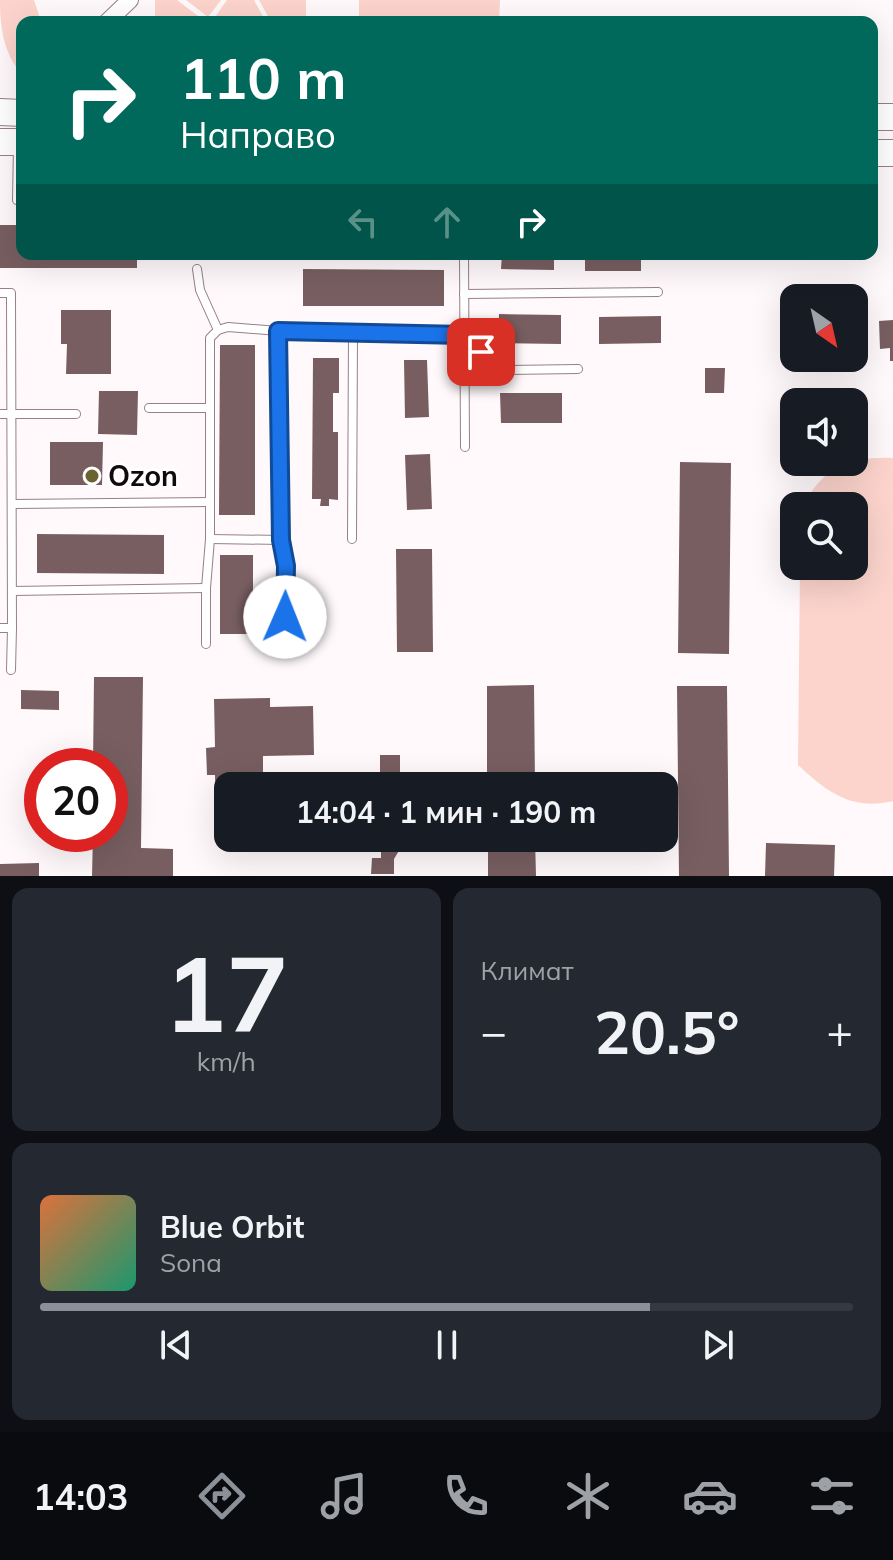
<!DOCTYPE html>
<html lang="ru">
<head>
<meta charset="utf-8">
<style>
	:root { --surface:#171b24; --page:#242831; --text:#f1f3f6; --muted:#9ea1a6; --line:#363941; --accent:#8c9099 }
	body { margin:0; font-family:Mulish,sans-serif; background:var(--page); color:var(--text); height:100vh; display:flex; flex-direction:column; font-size:30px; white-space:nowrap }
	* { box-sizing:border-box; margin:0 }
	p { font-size:26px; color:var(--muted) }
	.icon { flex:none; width:44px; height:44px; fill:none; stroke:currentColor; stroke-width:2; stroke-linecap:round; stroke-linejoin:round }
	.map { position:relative; height:876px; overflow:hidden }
	.panel { display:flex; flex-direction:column; gap:12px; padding:12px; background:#0d0f14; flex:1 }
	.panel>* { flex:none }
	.guide { position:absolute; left:16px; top:16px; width:862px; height:244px; border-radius:16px; box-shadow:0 8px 32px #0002; background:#00695c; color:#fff; overflow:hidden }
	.needle { width:52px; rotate:146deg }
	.tools { position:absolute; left:780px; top:284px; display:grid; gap:16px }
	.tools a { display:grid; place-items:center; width:88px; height:88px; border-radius:16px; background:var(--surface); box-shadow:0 8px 32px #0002; font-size:40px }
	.speed { position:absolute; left:24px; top:748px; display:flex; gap:16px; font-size:40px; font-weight:700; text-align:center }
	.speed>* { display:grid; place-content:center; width:104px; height:104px; border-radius:50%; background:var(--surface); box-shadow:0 8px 32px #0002; line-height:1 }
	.speed .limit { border:12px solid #d22; background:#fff; color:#111 }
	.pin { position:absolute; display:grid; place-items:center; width:68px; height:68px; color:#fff; margin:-34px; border-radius:16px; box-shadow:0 4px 12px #0006 }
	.me { position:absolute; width:88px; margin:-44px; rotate:1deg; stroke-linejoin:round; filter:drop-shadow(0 0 6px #0008) }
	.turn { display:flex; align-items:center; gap:28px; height:168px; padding:0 32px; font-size:36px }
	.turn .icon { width:104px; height:104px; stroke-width:2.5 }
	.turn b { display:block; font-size:56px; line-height:68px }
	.lanes { display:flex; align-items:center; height:76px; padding:0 32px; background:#0003; justify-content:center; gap:40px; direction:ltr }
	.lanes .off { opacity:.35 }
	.big { font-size:60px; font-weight:700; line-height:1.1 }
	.panel .tile { flex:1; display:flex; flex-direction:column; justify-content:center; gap:12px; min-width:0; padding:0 28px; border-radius:16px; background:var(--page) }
	.panel .dial { align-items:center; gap:0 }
	.dial b { font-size:104px; line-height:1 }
	.song { display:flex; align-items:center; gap:24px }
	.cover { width:96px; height:96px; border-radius:12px; background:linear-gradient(135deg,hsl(20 70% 55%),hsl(160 70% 35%)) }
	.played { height:8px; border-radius:4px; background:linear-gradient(90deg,var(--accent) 75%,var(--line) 75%) }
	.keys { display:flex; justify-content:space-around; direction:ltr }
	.heat { display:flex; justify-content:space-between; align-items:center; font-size:44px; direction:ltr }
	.panel .tiles { flex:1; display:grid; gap:12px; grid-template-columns:1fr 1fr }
	.tile:last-child { grid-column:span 2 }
	.trip { position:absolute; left:214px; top:772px; width:464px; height:80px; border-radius:16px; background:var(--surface); box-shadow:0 8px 32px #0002; font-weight:700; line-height:80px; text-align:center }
	.dock { display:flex; height:128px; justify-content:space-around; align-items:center; background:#090b0e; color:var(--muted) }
	.dock .icon { width:56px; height:56px }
	.dock .current { color:var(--accent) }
	.dock b { font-size:36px; color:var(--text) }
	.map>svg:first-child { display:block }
	.green { fill:#fcd4cc }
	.building { fill:#785e61 }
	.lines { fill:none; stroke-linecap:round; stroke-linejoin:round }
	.lane-casing { stroke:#977f8b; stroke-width:10 }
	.street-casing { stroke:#977f8b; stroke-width:18 }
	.primary-casing { stroke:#977f8b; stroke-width:28 }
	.lane { stroke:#fff; stroke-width:8 }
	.street { stroke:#fff; stroke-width:16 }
	.primary { stroke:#fff; stroke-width:26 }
	.route-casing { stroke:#114b97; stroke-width:20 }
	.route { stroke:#1a73e8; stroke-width:14 }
	.poi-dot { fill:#6a6330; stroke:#fff; stroke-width:3 }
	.labels { text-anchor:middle; stroke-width:6; stroke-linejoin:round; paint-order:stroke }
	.poi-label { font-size:28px; font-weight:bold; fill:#11090d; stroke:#fff; text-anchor:start }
</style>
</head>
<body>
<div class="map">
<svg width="893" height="876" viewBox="0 0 893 876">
	<rect width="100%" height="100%" fill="#fff9fc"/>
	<g class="green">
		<path d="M0 0H34L41 22H22V68L19 71C3 50 0 26 0 0Z"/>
		<polygon points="155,0 177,0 202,19 202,22 155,22"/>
		<polygon points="186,0 221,0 208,17"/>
		<polygon points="227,0 254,0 266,22 215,22 215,17"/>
		<polygon points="259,0 306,0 306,22 271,22"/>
		<polygon points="359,0 500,0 499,22 359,22"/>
		<path d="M893 458V801C852 811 827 792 798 765L800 566H854V506H804C821 467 853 456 893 458Z"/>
	</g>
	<g class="building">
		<polygon points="0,225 22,225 22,254 137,254 137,268 0,268"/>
		<rect x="228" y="254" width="30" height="6"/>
		<rect x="268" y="254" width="29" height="3"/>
		<polygon points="502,254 554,254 554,270 501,269"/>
		<rect x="585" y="254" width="56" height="17"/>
		<polygon points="303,269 444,270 444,306 303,306"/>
		<polygon points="61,310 111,310 111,374 66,374 67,344 61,344"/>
		<polygon points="499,314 561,315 561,344 498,343"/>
		<polygon points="661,316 661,343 599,344 599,317"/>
		<polygon points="893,320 893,361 890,361 890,348 880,349 879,321"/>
		<polygon points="220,345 255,345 255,515 219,515"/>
		<polygon points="313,358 339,358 339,393 333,393 333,432 338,432 338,500 329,499 329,506 320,506 321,499 312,499"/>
		<polygon points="404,360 427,360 429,417 405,418"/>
		<polygon points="705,368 725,368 724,393 705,393"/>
		<polygon points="99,391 138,391 137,435 98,434"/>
		<polygon points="500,393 562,393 562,423 501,423"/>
		<polygon points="50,442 103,442 102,485 50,485"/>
		<polygon points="430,454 432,509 407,510 405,455"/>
		<polygon points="680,462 731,463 729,654 678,653"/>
		<polygon points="37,534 164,535 164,574 37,573"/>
		<polygon points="396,549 432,549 433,652 397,652"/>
		<rect x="220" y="555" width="33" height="79"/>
		<polygon points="94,677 143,677 141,848 173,849 173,876 92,876 93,834 110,834 110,766 93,766"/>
		<polygon points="534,685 535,786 487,786 487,686"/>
		<polygon points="677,686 727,686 729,876 679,876"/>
		<polygon points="21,690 59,691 59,710 21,709"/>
		<polygon points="270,698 270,707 313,706 314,755 263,756 263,786 228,786 228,822 216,822 215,775 207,775 206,748 215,747 214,699"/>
		<rect x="380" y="755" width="20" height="31"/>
		<polygon points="381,838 400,838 400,849 394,859 394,874 371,874 372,858 381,858"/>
		<polygon points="488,838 535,838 536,876 488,876"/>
		<polygon points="766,843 835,845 834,876 765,876"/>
		<polygon points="39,863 39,876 0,876 0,864"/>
	</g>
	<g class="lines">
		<g class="lane-casing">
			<g id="lane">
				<polyline points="17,200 18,145"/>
				<polyline points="464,254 465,447"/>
				<polyline points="197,269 200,290 218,330"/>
				<polyline points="0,293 11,293 12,628 0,628"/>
				<polyline points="464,294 658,292"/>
				<polyline points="278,331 281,540 286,566 285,643"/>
				<polyline points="149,408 210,408"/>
				<polyline points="0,414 76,414"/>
				<polyline points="13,504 210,502"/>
				<polyline points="210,539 281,540"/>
				<polyline points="352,539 353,333"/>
				<polyline points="12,591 206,588"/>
				<polyline points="285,617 321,617"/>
				<polyline points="206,644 206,588 210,539 210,338 218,330 228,327 278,331 464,335 499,370 578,369"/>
				<polyline points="11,670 12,628"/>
			</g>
		</g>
		<g class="street-casing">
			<polyline id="street" points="107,22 130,0"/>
		</g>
		<g class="primary-casing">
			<g id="primary">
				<polyline points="0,112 22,113"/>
				<polyline points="872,117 893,117"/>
				<polyline points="0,142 22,142"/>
				<polyline points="872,153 893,153"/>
			</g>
		</g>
		<use href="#lane" class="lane"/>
		<use href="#street" class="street"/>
		<use href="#primary" class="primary"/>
	</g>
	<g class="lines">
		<g class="route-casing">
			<polyline id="route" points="285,617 286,566 281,540 278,331 464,335 481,352"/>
		</g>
		<use href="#route" class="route"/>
	</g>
	<circle class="poi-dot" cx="92" cy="476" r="8"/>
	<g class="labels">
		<g class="poi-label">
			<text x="108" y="486">Ozon</text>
		</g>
	</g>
</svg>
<div class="tools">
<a><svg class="needle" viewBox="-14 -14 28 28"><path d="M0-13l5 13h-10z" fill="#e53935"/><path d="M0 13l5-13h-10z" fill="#9ea1a6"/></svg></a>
<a><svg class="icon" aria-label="sound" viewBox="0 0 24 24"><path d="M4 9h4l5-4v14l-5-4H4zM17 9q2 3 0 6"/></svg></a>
<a><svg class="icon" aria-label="search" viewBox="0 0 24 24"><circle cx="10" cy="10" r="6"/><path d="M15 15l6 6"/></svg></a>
</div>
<div class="speed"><div class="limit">20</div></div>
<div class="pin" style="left:481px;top:352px;background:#d93025"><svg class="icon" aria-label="arrive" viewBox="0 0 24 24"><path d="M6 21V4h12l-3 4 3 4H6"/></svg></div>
<svg class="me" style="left:285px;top:617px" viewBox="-20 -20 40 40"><circle r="19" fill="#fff"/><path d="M0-13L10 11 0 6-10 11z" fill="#1a73e8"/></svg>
<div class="trip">14:04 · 1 мин · 190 m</div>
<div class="guide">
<div class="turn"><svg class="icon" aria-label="right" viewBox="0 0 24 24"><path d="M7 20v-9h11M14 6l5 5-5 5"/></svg><div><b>110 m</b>Направо</div></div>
<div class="lanes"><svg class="icon off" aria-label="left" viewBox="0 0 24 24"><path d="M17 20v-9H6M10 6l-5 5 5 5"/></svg><svg class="icon off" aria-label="ahead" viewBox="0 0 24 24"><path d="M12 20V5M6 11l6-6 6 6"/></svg><svg class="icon" aria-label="right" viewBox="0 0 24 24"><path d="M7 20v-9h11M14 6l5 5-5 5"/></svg></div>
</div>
</div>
<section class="panel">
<div class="tiles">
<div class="tile dial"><b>17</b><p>km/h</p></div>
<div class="tile"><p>Климат</p>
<div class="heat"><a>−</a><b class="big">20.5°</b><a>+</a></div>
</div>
<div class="tile">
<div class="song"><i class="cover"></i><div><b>Blue Orbit</b><p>Sona</p></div></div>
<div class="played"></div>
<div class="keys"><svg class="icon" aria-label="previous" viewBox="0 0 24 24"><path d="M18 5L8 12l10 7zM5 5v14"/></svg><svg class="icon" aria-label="pause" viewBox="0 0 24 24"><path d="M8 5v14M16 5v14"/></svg><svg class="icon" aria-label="next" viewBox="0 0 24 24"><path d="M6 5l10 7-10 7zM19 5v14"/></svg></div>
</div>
</div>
</section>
<nav class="dock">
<b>14:03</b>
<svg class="icon current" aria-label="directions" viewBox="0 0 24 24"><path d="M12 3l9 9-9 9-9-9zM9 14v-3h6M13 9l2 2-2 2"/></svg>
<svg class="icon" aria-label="music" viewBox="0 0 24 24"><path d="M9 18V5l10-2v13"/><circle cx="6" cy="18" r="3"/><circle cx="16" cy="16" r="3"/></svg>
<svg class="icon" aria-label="phone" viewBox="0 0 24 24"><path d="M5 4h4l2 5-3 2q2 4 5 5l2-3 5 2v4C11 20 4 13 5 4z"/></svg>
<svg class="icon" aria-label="climate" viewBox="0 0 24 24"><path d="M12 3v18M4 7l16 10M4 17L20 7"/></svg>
<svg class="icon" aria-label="car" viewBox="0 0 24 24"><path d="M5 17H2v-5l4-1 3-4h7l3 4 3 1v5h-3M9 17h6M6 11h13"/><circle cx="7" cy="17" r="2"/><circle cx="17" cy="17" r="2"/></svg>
<svg class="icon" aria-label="filters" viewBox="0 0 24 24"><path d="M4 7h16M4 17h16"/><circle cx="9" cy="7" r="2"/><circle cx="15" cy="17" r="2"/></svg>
</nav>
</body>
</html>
